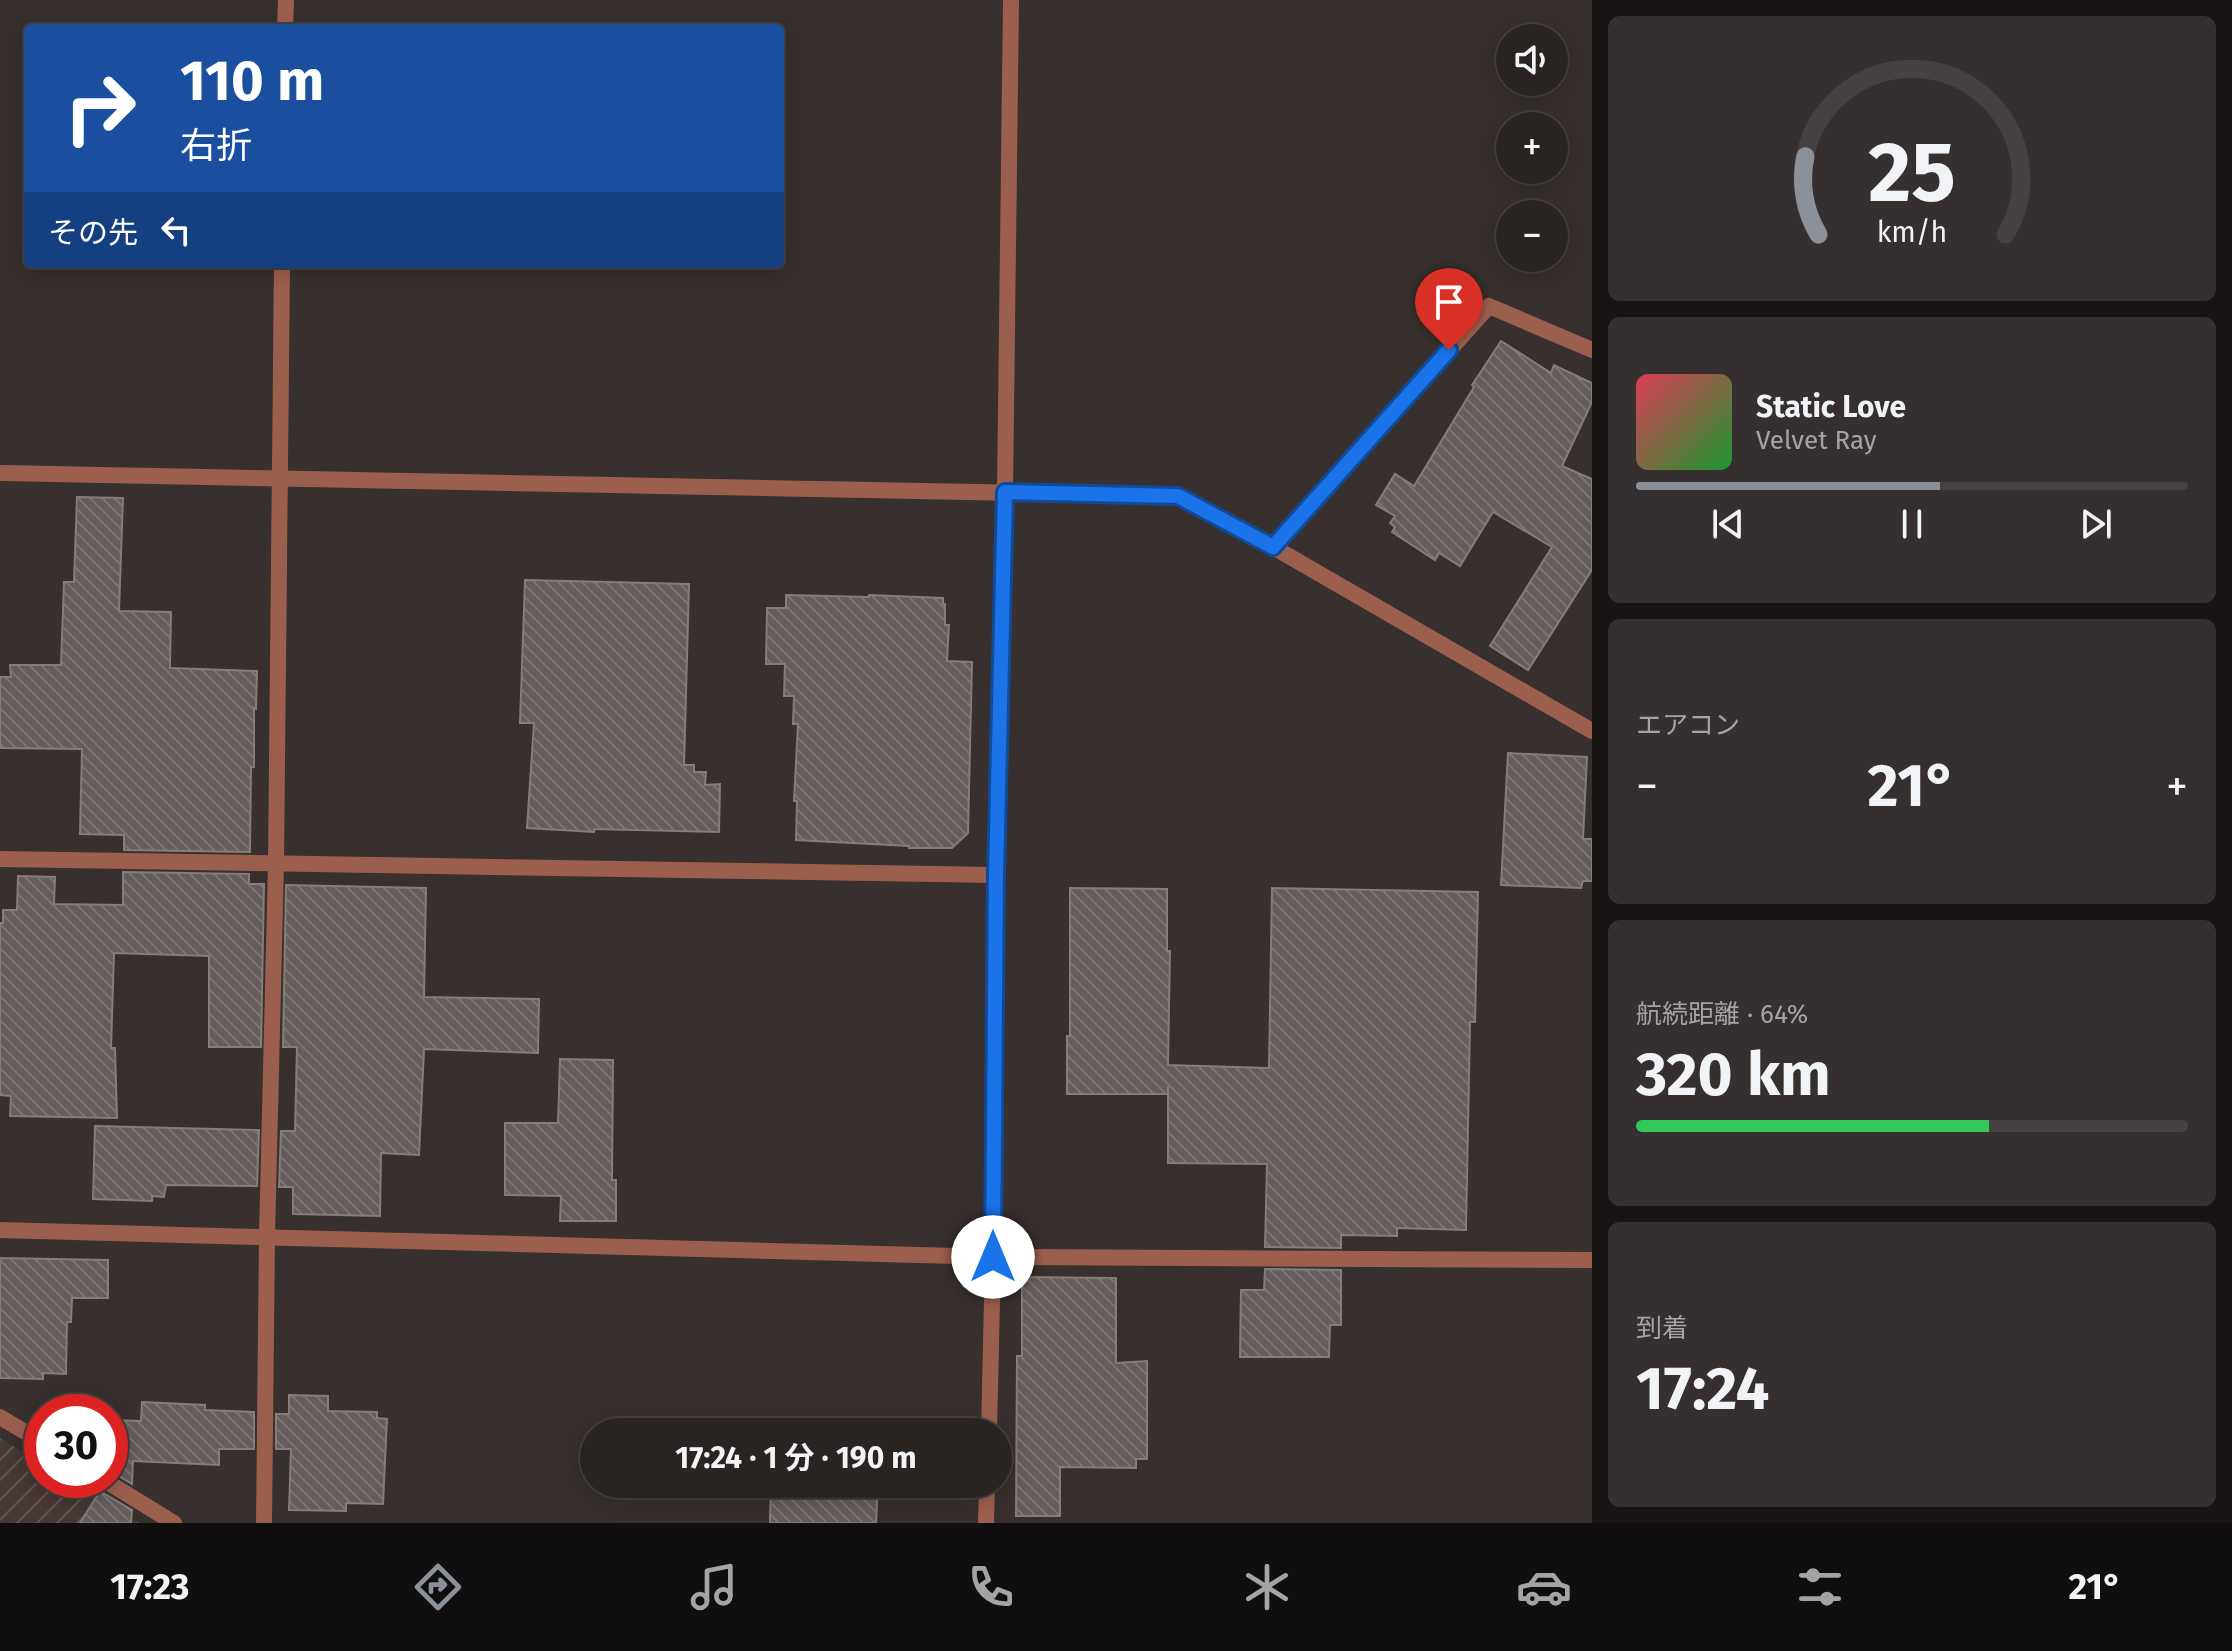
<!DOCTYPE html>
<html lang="ja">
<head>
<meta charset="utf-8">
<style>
	:root { --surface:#292422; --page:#35302f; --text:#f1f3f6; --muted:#a5a4a5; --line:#454140; --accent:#8c9099 }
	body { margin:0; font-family:"Fira Sans","Noto Sans JP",sans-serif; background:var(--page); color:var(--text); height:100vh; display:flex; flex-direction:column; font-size:30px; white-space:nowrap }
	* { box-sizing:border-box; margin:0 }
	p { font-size:26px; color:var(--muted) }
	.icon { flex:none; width:44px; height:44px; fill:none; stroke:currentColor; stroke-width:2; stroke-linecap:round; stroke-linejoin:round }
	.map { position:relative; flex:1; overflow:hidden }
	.panel { display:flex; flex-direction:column; gap:16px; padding:16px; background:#171413; width:640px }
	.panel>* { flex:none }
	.top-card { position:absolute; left:24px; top:24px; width:760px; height:244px; border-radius:8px; box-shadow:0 4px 20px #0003,0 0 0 2px var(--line); background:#1a4fa0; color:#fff; overflow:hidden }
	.buttons { position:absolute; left:1496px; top:24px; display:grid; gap:16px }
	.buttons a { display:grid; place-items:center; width:72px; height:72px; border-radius:50%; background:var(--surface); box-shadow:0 4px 20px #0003,0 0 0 2px var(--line); font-size:40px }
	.speed { position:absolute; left:24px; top:1394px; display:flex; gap:16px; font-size:40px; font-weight:700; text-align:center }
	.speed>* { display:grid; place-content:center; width:104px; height:104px; border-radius:50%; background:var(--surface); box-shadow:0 4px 20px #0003,0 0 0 2px var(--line); line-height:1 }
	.speed .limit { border:12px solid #d22; background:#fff; color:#111 }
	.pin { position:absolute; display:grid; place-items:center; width:68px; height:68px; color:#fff; margin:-82px -34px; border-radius:50% 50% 50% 0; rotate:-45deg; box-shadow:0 0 8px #0007 }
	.pin .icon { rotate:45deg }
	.me { position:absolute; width:88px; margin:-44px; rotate:0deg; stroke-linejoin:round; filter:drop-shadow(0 0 6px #0008) }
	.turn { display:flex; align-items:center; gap:28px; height:168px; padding:0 24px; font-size:36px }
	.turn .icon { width:104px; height:104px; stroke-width:2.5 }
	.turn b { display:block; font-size:56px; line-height:68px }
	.then { display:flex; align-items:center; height:76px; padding:0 24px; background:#0003; gap:16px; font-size:30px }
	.big { font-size:60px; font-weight:700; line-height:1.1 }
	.panel .widget { flex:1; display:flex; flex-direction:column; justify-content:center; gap:12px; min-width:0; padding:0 28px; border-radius:12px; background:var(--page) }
	.panel .dial { align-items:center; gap:0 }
	.dial svg { height:208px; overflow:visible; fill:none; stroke:var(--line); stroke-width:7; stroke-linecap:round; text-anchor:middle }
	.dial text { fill:var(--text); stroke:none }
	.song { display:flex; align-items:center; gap:24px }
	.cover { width:96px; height:96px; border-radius:12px; background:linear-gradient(135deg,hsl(350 70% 55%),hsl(130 70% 35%)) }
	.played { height:8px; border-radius:4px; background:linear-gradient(90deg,var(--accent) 55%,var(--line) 55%) }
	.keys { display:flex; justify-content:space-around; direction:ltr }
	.heat { display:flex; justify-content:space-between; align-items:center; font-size:44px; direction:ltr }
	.charge { height:12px; border-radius:6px; background:linear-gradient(90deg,#34c759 64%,var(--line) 0) }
	.trip { position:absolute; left:580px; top:1418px; width:432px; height:80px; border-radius:40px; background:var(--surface); box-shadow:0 4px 20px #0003,0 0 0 2px var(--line); font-weight:700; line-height:80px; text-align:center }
	.tabs { display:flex; height:128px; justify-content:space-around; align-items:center; background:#100e0e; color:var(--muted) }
	.tabs .icon { width:56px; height:56px }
	.tabs .on { color:var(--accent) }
	.tabs b { font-size:36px; color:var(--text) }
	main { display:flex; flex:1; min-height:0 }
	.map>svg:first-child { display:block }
	.industrial { fill:url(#industrial-furrows) }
	.building { fill:url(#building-back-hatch); stroke:#857d7a; stroke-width:2 }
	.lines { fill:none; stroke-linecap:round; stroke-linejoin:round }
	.minor { stroke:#9c5f4e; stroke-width:16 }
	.route-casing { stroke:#114b97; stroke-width:20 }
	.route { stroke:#1a73e8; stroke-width:14 }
</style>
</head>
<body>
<main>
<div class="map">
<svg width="1592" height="1523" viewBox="0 0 1592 1523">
	<defs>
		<pattern id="industrial-furrows" width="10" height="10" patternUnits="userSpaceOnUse" patternTransform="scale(2)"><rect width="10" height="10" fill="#463834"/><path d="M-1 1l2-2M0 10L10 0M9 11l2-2" fill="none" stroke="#615451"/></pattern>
		<pattern id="building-back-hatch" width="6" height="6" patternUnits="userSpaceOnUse" patternTransform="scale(2)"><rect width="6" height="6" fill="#655d5b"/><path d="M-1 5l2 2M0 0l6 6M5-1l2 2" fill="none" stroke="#7b7472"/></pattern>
	</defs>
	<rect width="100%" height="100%" fill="#37302e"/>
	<polygon class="industrial" points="0,1438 42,1464 42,1480 69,1480 139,1523 0,1523"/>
	<g class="building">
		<polygon points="1501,341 1551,373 1554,365 1592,383 1592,402 1562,466 1592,479 1592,570 1528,670 1490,646 1552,547 1493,512 1460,566 1439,553 1435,560 1392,532 1395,527 1390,523 1395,516 1376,505 1395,474 1414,486 1474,387 1472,385"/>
		<polygon points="77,497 123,498 119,611 171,612 170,668 257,671 256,709 254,708 254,767 251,767 250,852 124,850 124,835 80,834 82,749 0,748 0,677 11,677 10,665 61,665 64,582 74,582"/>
		<polygon points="525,580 689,584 684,765 694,765 694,772 706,772 705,785 720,784 719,832 594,829 594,832 527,828 534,723 520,723"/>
		<polygon points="786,595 869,597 869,595 943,598 943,604 945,604 945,625 949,625 947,661 972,662 968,833 952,848 909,848 909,846 796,840 797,801 794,801 798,724 793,724 794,696 784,696 785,664 766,664 767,608 786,608"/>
		<polygon points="1508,753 1587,757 1583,839 1592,839 1592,881 1583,881 1581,888 1501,885"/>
		<polygon points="123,872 249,874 249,884 264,884 261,1047 209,1047 209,956 114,953 111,1048 115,1048 117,1118 10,1116 11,1096 0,1095 0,923 3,923 3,910 17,910 18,876 55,877 54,904 123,905"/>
		<polygon points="286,885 426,888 424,997 539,999 538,1053 424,1049 419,1155 381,1153 380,1216 293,1214 293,1187 279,1187 281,1131 295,1131 297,1047 283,1047"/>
		<polygon points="1070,888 1167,889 1167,951 1170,951 1168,1065 1269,1068 1272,888 1478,892 1475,1022 1470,1022 1466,1230 1397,1228 1397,1236 1341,1235 1341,1248 1265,1247 1267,1164 1168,1163 1168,1086 1168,1094 1067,1094 1067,1036 1070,1036"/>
		<polygon points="560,1059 613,1060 612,1180 616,1180 616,1221 560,1221 561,1196 505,1195 505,1123 558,1123"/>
		<polygon points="95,1126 259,1130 257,1186 166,1185 164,1197 152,1196 152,1201 93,1199"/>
		<polygon points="0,1258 108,1260 108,1298 72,1298 71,1322 67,1322 66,1374 43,1373 43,1379 0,1378"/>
		<polygon points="1265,1269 1341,1270 1341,1325 1330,1325 1329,1357 1240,1357 1241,1290 1264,1290"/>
		<polygon points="1022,1277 1116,1278 1116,1363 1147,1361 1147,1459 1136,1459 1136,1468 1060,1467 1060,1516 1016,1516 1017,1356 1022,1356"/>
		<polygon points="289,1395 328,1396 328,1411 377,1412 377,1418 387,1419 383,1504 346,1503 346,1511 289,1510 291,1449 276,1449 276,1414 289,1414"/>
		<polygon points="142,1402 205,1405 205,1410 254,1412 254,1449 219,1449 219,1465 133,1461 132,1484 112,1472 120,1460 110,1460 110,1420 141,1421"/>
		<polygon points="771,1484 878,1484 876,1523 770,1523"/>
		<polygon points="100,1491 132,1510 131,1523 80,1523"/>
	</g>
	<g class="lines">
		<g class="minor">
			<polyline points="285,28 286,0"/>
			<polyline points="0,473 1178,496 1273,547 1592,731"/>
			<polyline points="1273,547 1489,306 1592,350"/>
			<polyline points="0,859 996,875"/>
			<polyline points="0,1230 993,1257 1592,1260"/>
			<polyline points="0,1417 42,1442"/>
			<polyline points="989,1432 993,1257 996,875 1005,492 1011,0"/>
			<polyline points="104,1480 174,1523"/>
			<polyline points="264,1523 267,1236 276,863 282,264"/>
			<polyline points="986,1523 987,1484"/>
		</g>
	</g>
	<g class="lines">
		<g class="route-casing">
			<polyline id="route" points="993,1257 996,875 1005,492 1178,496 1273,547 1449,350"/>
		</g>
		<use href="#route" class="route"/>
	</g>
</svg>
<div class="buttons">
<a><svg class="icon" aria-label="sound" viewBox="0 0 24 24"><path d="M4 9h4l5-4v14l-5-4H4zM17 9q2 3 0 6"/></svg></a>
<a>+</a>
<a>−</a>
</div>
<div class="speed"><div class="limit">30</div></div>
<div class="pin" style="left:1449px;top:350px;background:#d93025"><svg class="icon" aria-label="arrive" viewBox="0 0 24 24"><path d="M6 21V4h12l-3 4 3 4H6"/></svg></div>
<svg class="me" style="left:993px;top:1257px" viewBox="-20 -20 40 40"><circle r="19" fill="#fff"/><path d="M0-13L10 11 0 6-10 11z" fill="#1a73e8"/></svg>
<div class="trip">17:24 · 1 分 · 190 m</div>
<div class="top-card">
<div class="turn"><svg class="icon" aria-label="right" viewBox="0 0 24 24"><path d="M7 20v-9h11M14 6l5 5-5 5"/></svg><div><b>110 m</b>右折</div></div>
<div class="then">その先<svg class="icon" aria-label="left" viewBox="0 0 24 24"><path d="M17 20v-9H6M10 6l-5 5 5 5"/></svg></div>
</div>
</div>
<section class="panel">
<div class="widget dial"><svg viewBox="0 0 100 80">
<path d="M14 69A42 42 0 1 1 86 69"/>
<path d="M14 69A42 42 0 0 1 9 39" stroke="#8c9099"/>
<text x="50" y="56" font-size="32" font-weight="700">25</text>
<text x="50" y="72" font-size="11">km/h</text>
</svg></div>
<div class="widget">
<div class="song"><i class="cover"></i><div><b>Static Love</b><p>Velvet Ray</p></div></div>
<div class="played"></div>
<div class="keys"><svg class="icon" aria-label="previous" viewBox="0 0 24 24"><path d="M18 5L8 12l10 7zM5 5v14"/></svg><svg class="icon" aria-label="pause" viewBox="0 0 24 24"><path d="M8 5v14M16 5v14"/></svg><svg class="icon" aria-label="next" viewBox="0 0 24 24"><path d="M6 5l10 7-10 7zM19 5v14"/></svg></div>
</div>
<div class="widget"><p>エアコン</p>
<div class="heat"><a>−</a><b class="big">21°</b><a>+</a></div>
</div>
<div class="widget"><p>航続距離 · 64%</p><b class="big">320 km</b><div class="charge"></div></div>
<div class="widget"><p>到着</p><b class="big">17:24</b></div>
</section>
</main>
<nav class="tabs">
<b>17:23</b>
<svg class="icon on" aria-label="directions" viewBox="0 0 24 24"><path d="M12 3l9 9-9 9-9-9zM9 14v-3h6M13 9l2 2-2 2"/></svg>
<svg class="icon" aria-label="music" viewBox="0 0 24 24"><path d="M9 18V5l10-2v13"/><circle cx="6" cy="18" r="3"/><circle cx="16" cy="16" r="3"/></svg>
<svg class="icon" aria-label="phone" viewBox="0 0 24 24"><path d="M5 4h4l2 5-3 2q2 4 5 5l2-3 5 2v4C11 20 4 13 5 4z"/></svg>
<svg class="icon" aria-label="climate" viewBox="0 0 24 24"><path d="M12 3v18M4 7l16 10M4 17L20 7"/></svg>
<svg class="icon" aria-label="car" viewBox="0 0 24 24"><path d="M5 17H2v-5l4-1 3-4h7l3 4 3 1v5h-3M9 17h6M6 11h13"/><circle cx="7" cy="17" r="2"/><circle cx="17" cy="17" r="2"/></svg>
<svg class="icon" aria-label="filters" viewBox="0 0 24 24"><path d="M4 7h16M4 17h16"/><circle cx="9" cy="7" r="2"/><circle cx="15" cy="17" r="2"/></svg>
<b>21°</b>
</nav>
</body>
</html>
